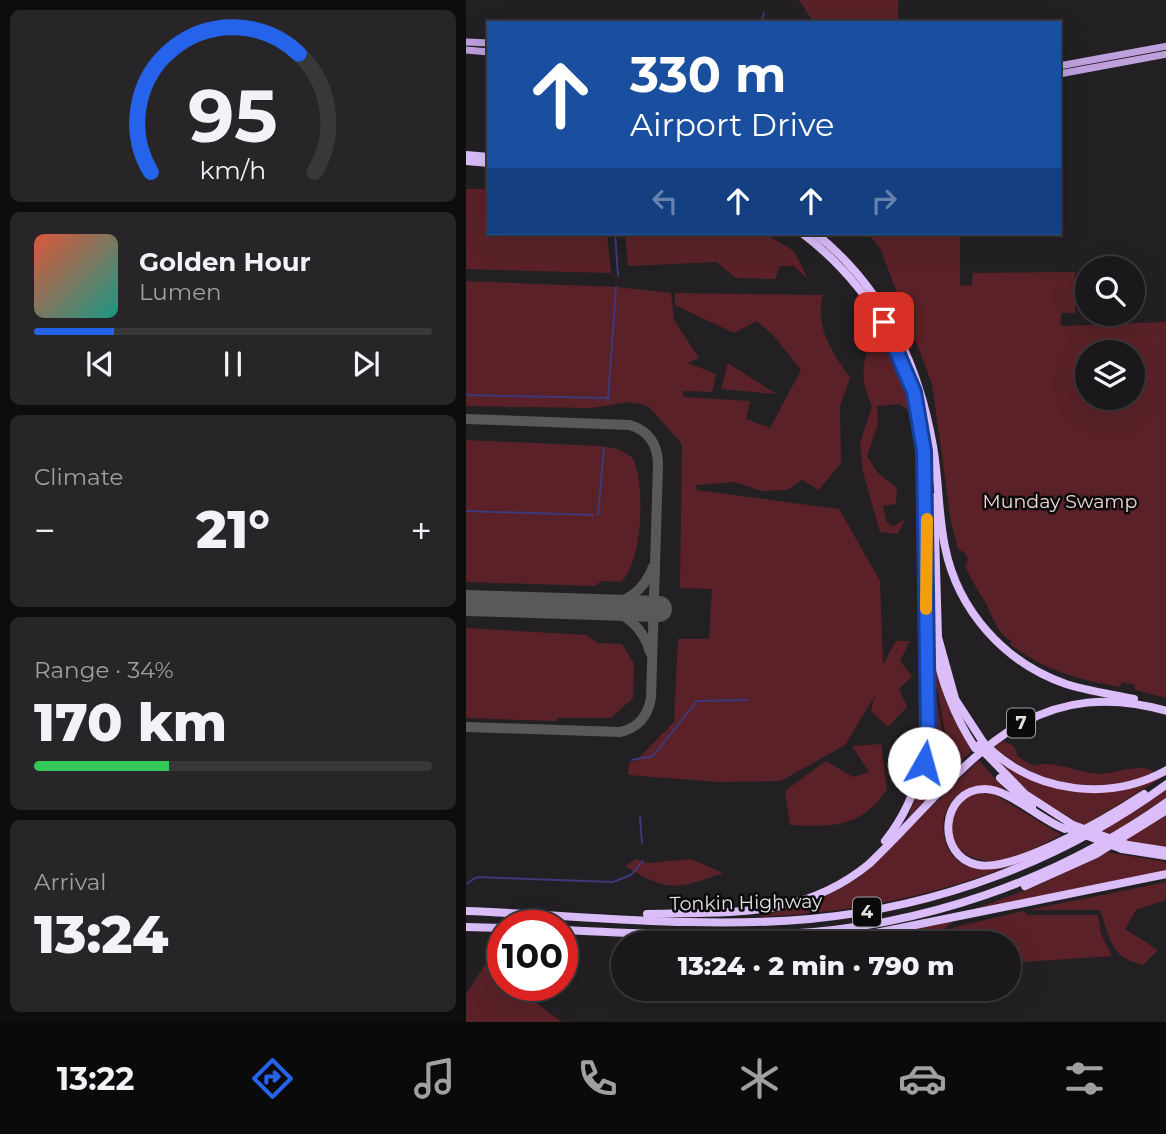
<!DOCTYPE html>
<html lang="en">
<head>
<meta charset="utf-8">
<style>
	:root { --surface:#1a181a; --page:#272527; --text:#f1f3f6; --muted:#9fa0a2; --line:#383739; --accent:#2563eb }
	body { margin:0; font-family:Montserrat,sans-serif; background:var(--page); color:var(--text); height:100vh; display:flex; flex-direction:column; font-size:26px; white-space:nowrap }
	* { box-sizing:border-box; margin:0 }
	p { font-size:23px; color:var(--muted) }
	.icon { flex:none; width:38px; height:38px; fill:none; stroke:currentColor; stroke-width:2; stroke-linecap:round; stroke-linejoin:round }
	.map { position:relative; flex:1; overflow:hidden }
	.sheet { display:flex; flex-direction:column; gap:10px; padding:10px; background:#0e0d0e; width:466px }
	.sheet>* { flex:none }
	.banner { position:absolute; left:21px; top:21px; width:574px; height:214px; border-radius:0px; box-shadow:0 7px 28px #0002,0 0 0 2px var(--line); background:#1a4fa0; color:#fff; overflow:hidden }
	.fabs { position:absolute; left:609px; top:256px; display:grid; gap:14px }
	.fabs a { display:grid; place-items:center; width:70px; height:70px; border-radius:50%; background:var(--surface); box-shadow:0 7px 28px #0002,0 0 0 2px var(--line); font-size:35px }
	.speed { position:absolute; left:21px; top:910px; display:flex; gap:14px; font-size:35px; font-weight:700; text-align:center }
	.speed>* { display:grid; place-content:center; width:91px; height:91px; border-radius:50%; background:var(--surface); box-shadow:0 7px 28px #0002,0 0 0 2px var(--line); line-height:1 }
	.speed .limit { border:10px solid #d22; background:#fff; color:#111 }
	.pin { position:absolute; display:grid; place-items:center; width:60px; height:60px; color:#fff; margin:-30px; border-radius:14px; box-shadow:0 4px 10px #0006 }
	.me { position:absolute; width:77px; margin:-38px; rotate:7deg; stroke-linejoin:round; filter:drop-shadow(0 0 5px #0008) }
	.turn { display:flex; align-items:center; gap:24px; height:147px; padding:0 28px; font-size:32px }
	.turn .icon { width:91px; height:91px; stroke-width:2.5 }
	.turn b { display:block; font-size:49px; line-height:60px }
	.lanes { display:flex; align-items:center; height:66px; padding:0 28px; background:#0003; justify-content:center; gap:35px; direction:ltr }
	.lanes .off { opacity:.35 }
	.big { font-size:52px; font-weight:800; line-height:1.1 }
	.sheet .card { flex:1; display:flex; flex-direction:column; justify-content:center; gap:10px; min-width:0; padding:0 24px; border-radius:10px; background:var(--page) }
	.sheet .dial { align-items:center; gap:0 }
	.dial svg { height:182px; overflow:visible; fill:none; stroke:var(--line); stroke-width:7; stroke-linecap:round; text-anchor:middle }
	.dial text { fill:var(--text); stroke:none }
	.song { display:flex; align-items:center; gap:21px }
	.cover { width:84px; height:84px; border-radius:10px; background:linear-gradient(135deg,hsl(10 70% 55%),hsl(170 70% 35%)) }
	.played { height:7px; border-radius:4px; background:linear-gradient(90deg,var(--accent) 20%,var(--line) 20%) }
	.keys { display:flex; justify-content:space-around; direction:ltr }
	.heat { display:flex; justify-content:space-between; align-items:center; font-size:38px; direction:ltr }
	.charge { height:10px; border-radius:5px; background:linear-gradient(90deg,#34c759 34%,var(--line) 0) }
	.trip { position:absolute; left:145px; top:931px; width:410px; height:70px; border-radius:35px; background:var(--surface); box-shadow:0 7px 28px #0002,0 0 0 2px var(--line); font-weight:800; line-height:70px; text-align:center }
	.tabs { display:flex; height:112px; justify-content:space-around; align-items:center; background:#0a0a0a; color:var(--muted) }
	.tabs .icon { width:49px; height:49px }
	.tabs .on { color:var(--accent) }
	.tabs b { font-size:32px; color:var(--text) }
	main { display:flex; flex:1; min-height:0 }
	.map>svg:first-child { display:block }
	.green { fill:#5a2228; fill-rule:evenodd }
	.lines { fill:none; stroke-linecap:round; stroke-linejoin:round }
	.stream { stroke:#3e397b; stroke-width:2 }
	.taxiway { stroke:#5a585a; stroke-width:10 }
	.runway { stroke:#5a585a; stroke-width:26 }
	.primary { stroke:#bea0dd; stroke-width:7 }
	.motorway { stroke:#dabdf9; stroke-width:8 }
	.motorway-bridge { stroke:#dabdf9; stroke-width:8 }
	.route-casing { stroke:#184099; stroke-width:18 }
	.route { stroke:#2563eb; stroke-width:12 }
	.slow { stroke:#f59e0b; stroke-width:12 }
	.labels { text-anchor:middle; stroke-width:5; stroke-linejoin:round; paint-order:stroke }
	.shield { fill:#0b0a0b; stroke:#a2a0a2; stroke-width:2 }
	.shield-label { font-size:18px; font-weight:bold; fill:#e3e0e2 }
	.park-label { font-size:19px; fill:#efd6d6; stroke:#0b0a0b }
	.street-label { font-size:19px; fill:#e3e0e2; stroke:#0b0a0b }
</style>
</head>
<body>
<main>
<section class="sheet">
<div class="card dial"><svg viewBox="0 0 100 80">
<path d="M14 69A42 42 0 1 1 86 69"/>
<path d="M14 69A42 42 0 0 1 79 17" stroke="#2563eb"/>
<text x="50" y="56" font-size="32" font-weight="700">95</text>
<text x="50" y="72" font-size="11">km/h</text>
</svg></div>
<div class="card">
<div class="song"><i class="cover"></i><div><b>Golden Hour</b><p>Lumen</p></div></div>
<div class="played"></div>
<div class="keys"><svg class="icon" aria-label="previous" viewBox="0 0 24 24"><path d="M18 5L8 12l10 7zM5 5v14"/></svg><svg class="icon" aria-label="pause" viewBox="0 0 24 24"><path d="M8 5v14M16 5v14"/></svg><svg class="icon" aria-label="next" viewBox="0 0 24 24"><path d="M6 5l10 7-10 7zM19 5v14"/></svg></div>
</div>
<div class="card"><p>Climate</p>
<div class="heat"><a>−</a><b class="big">21°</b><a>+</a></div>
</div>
<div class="card"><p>Range · 34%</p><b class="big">170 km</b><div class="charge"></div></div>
<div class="card"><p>Arrival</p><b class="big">13:24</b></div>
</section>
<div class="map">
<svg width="701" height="1022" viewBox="0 0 701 1022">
	<rect width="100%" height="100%" fill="#232023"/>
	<g class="green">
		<polygon points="333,0 432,0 432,23 348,23"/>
		<polygon points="0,189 23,189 23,233 141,233 145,273 0,269"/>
		<polygon points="159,233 298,233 328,251 342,279 328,266 314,266 309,279 270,278 250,262 162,266"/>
		<path d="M402 233H494V285L506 286 507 273 609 272V313H595V326L700 322V698L669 690V685L656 682 654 687C614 680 577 670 544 644L546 641C528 631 528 617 518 600 511 589 505 579 499 566L502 560 499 553 492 549 485 521 466 384 414 248ZM621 352H667V397H621Z"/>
		<path d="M0 281 150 287 205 293 208 320 233 358 222 363 250 374 246 392 217 391V397L284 401 280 419 304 428 335 370 307 335 291 321 268 333 209 305V293L357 295C348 327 367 353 384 378L374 406 375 463 353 490 336 480 321 490 295 491 269 482 230 485 231 490 373 509 414 581 417 665 430 641H444L434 661 446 676 433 689 441 707 422 727 405 711 409 695 379 745 315 781 252 782 162 775 163 762H169L208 722 212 639H243L246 589 214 588 216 444 183 407 175 404 163 402 125 408 0 406Z"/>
		<path d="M409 330 434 369 446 414 434 404 411 406 412 424 401 456 411 472 431 488 430 504 417 506 420 521 427 527 439 519 432 534 414 532 397 472 394 443 406 406C392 377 397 359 409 330Z"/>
		<polygon points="262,363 310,394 255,389"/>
		<path d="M0 440 135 446 152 449 166 457C180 481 177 563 155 582L136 581 128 586 0 582Z"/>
		<polygon points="0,628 120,635 132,643 156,644 168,664 167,698 145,718 92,718 90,721 0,718"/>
		<path d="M465 654 480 702 505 751 442 818 460 765 467 690 470 694 477 738H480L472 692C463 682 463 669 462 655Z"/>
		<path d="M537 741 548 746 552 757 568 766C585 759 614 773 633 774 649 774 674 763 687 771L686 775C629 794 575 787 528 747Z"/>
		<path d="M415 744 421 789C396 828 366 827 324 825L319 791 360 761 387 777 403 772 386 746Z"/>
		<path d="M513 760 538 789C527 789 518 784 506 787 469 798 467 853 503 867 518 872 536 866 551 863 467 897 382 913 292 917L351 901 394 877Z"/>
		<polygon points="530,760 616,792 700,772 700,775 617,826 556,788"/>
		<polygon points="700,787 700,798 642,836 631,832"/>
		<path d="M519 791 528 794 595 835C558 853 521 878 487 844L486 813 502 796Z"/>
		<polygon points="700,814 700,847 659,841"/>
		<polygon points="641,852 700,862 700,871 495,914 571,886"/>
		<path d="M170 859 182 863 225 859 257 873C211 889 203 893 159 866Z"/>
		<path d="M700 882V900L670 910 659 929 692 950 677 965C643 957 644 937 634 910H562Z"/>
		<polygon points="557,911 562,915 632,915 635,934 646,956 543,963 542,943 490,943 485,936 487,928 493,926"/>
		<polygon points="489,920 476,931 415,943 367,943"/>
		<polygon points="19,965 37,978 37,985 46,985 96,1022 0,1022 0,994"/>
	</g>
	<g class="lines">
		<g class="stream">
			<polyline points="295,23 298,13"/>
			<polyline points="149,233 152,276"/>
			<polyline points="0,395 142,398"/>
			<polyline points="142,401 150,287"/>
			<polyline points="0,511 127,515"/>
			<polyline points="132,515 138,448"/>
			<polyline points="166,760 187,756 231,701 281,700"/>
			<polyline points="174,817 176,843"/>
			<polyline points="0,884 11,877 147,882 165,875 177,861"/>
		</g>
		<g class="taxiway">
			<path d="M0 419 164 425C183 431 192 445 192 465L185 698C182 716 172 728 154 732L0 727"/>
			<path d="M132 607C158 604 177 593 187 567"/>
			<path d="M138 608C162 614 177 628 184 652"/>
		</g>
		<polyline class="runway" points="0,603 193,609"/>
		<g class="primary">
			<polyline points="0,42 23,43"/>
			<polyline points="0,50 23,52"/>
			<polyline points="593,66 701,46"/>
			<polyline points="593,74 701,54"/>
		</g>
		<g class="motorway">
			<polyline points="0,155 23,157"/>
			<polyline points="0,161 23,163"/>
			<path d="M336 233C405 286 449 361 458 449 469 559 444 647 509 748"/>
			<path d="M349 233C417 287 452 361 467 446 473 480 472 514 479 547 492 611 539 663 600 684 622 691 645 694 668 699"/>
			<polyline points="468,497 472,637 490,702"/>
			<polyline points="489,699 517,742"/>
			<path d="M525 750C573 793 644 802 701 770"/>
			<polyline points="520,754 559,794 607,825"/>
			<polyline points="534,778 566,807"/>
			<path d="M599 829C574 820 543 789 519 789 474 789 469 857 512 865 551 872 644 816 678 794"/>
			<path d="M419 841C469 779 462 708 460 633"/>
			<polyline points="662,845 701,851"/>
			<polyline points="656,849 701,856"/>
			<polyline points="559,886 630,854 701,810"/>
			<path d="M0 911C112 915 232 929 344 919 472 907 596 861 701 784"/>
			<path d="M181 914C263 911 335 920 403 864 494 778 554 669 701 711"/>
			<polyline points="0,927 37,928"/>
			<path d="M96 930C170 933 245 938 319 934 455 927 590 881 701 802"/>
			<polyline points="279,940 329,941 395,936 701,874"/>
		</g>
		<g class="motorway-bridge">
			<polyline points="517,742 525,750"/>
			<polyline points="513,745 520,754"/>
			<polyline points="607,825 662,845"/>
			<polyline points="601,828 656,849"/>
		</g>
	</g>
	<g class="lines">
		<g class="route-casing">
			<polyline id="route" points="418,322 448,392 458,451 462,731 458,763"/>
		</g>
		<use href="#route" class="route"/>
		<polyline class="slow" points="460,609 461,519"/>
	</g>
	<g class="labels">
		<g class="shield">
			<rect x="541" y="708.5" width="28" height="29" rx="5"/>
			<rect x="387" y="897.5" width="28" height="29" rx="5"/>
		</g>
		<g class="shield-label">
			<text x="555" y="729">7</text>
			<text x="401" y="918">4</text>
		</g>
		<g class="park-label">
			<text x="594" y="508">Munday Swamp</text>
		</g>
		<g class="street-label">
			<text transform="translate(280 902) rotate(-1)" y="7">Tonkin Highway</text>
		</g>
	</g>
</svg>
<div class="fabs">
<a><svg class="icon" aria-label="search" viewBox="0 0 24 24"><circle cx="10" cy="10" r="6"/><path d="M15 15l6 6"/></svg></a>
<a><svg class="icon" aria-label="layers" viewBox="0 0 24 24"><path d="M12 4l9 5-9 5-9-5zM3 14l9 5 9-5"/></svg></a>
</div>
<div class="speed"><div class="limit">100</div></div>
<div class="pin" style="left:418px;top:322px;background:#d93025"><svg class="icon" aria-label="arrive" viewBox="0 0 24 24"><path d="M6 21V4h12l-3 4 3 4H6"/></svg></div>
<svg class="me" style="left:458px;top:763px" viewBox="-20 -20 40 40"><circle r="19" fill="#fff"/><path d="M0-13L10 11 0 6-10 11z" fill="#2563eb"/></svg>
<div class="trip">13:24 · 2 min · 790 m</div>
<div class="banner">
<div class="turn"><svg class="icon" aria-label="ahead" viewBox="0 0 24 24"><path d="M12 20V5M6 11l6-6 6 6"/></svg><div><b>330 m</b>Airport Drive</div></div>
<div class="lanes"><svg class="icon off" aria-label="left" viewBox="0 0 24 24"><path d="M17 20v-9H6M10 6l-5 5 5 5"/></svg><svg class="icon" aria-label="ahead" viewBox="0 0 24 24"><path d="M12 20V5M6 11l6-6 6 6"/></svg><svg class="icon" aria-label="ahead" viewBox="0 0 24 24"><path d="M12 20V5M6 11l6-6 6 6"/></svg><svg class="icon off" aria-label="right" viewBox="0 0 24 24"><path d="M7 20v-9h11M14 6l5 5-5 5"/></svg></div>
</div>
</div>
</main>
<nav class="tabs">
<b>13:22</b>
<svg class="icon on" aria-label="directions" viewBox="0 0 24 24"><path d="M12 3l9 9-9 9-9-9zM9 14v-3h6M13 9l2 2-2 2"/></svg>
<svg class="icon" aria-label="music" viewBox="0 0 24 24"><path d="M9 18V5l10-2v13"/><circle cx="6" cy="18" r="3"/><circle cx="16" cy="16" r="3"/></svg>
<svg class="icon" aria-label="phone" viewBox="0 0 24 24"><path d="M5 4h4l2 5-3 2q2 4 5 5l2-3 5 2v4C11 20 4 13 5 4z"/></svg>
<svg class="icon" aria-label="climate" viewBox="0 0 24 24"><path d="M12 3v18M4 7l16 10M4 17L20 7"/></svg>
<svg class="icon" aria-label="car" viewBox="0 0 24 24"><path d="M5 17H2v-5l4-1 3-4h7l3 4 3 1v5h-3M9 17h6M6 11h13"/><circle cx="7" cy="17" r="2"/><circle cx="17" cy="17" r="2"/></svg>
<svg class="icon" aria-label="filters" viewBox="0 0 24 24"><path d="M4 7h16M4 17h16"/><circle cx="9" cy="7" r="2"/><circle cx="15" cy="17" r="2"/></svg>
</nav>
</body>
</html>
